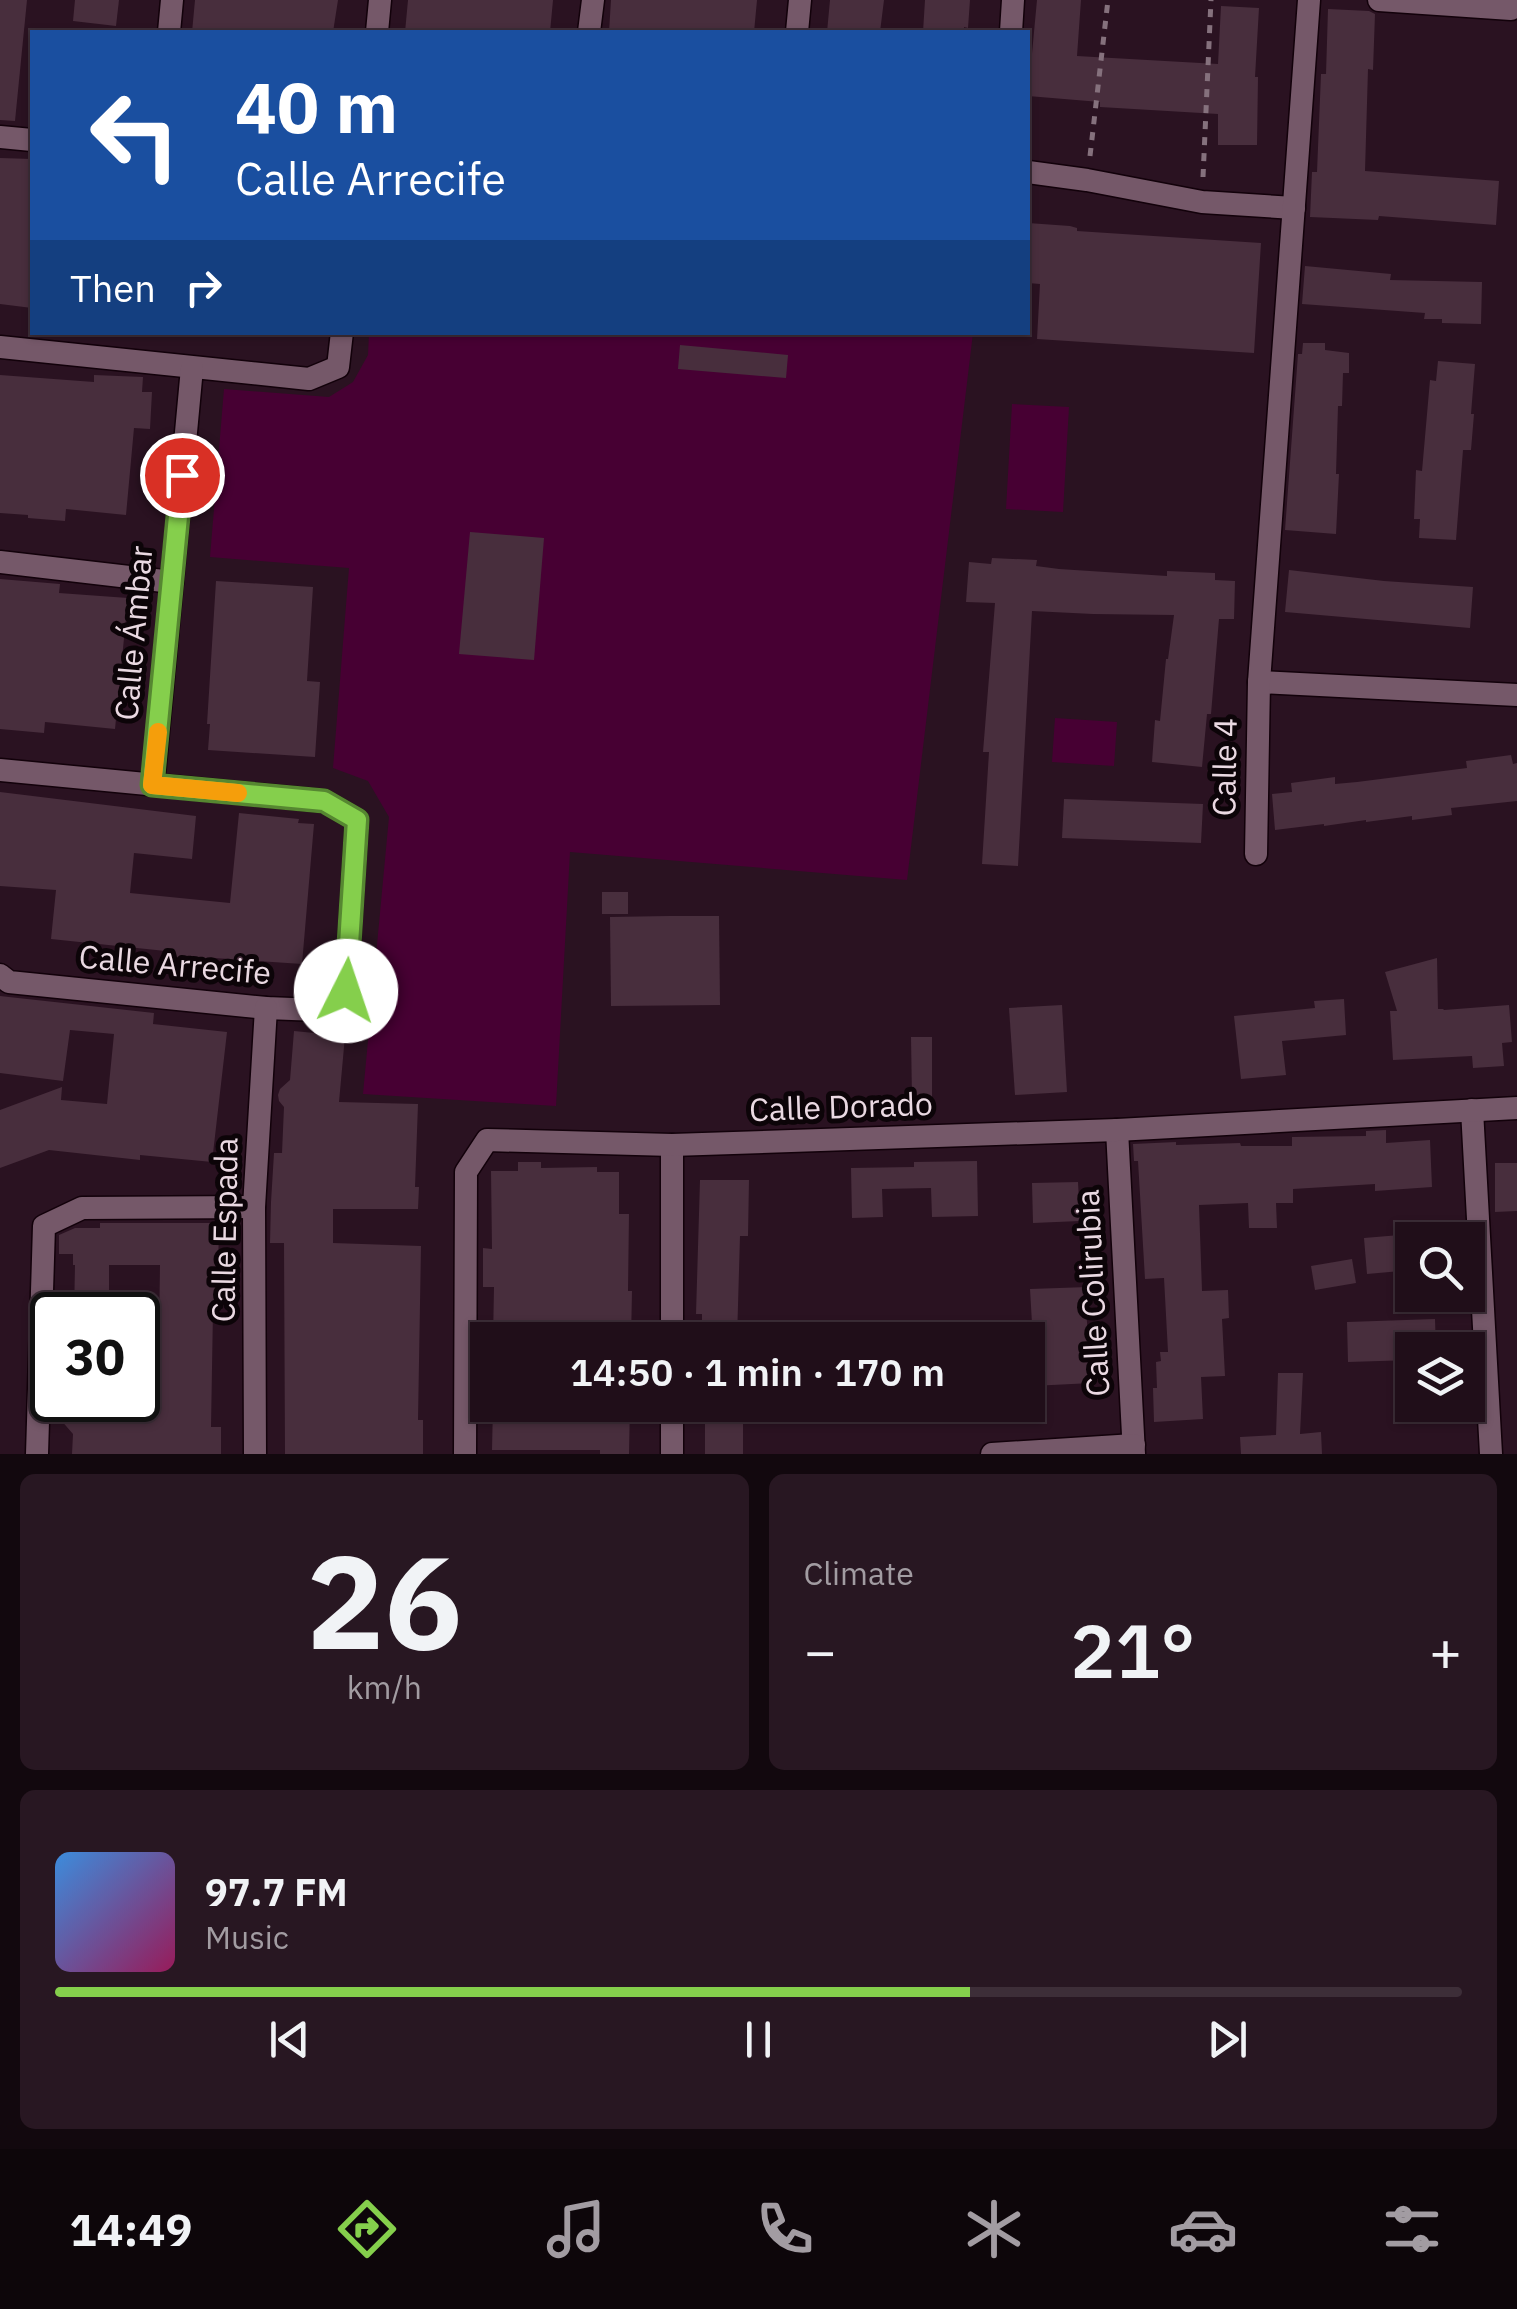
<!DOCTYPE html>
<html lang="en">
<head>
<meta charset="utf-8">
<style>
	:root { --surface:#200e19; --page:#281722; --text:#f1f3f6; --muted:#a29ca2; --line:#3d2e38; --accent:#85cf4c }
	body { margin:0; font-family:"IBM Plex Sans",sans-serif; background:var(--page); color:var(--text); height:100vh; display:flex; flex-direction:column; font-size:38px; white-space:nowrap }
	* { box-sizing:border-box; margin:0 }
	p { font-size:32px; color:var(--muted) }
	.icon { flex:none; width:55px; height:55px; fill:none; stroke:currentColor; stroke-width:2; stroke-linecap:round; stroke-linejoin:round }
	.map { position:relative; height:1454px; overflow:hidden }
	.sheet { display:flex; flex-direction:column; gap:20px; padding:20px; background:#12080e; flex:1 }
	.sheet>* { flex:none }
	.top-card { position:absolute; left:30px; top:30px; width:1000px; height:305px; border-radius:0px; box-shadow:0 2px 8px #0004,0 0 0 2px var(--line); background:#1a4fa0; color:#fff; overflow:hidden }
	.controls { position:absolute; left:1395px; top:1222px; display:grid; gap:20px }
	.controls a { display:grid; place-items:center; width:90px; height:90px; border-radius:0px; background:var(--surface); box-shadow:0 2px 8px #0004,0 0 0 2px var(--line); font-size:50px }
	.speed { position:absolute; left:30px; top:1292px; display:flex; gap:20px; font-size:50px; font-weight:700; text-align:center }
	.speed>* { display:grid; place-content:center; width:130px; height:130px; border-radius:50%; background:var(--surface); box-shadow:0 2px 8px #0004,0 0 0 2px var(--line); line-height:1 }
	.speed .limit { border:5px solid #111; border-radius:15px; background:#fff; color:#111 }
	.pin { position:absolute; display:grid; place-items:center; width:85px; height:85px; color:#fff; margin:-42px; border:5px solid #fff; border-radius:50%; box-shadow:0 2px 10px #0007 }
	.me { position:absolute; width:110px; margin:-55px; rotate:4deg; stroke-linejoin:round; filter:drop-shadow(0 0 8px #0008) }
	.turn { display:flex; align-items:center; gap:35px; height:210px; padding:0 40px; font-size:45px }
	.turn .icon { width:130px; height:130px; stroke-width:2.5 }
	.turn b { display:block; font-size:70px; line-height:85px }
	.then { display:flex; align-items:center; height:95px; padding:0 40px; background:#0003; gap:20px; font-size:38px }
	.big { font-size:75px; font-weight:600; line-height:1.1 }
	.sheet .card { flex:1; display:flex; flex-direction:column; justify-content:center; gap:15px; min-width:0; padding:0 35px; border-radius:15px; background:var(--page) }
	.sheet .dial { align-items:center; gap:0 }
	.dial b { font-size:130px; line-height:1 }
	.song { display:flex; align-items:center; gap:30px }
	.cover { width:120px; height:120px; border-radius:15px; background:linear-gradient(135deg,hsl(210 70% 55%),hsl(330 70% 35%)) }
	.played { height:10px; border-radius:5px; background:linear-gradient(90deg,var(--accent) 65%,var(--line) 65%) }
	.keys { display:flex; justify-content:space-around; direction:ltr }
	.heat { display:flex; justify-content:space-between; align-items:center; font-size:55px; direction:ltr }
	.sheet .tiles { flex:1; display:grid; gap:20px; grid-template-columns:1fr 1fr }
	.card:last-child { grid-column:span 2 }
	.trip { position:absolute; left:470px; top:1322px; width:575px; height:100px; border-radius:0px; background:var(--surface); box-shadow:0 2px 8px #0004,0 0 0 2px var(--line); font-weight:600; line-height:100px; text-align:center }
	.menu { display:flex; height:160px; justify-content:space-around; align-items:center; background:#0d060a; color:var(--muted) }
	.menu .icon { width:70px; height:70px }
	.menu .current { color:var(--accent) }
	.menu b { font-size:45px; color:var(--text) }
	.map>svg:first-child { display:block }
	.green { fill:#470033 }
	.building { fill:#482e3d }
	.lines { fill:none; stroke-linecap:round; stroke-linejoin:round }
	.street-casing { stroke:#12010a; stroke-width:25 }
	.path { stroke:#85717d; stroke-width:5; stroke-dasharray:8 8; stroke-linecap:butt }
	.street { stroke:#755869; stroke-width:22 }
	.route-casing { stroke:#568731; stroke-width:25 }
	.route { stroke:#85cf4c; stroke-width:18 }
	.slow { stroke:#f59e0b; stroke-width:18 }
	.labels { text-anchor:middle; stroke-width:10; stroke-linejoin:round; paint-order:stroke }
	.street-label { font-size:32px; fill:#ead9e2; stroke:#0c0408 }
</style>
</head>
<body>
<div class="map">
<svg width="1517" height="1454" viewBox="0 0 1517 1454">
	<rect width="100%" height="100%" fill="#2a1221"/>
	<g class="green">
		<polygon points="369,333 973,333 907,880 570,852 556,1106 363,1094 389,817 368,781 333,768 349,568 210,557 224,389 329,397 353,382 368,355"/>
		<polygon points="1012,404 1069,407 1063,512 1006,509"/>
		<polygon points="1055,718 1117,722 1114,766 1052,762"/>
	</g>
	<g class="building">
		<polygon points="0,0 27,0 15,121 0,120"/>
		<polygon points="75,0 119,0 116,26 73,21"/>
		<polygon points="195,0 338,0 333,32 192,32"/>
		<polygon points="408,0 553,0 550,32 405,32"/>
		<polygon points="611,0 757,0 754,32 609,32"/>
		<polygon points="830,0 884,0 880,32 827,32"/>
		<polygon points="925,0 970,0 968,28 964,27 964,32 923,32"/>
		<polygon points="1037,0 1081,0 1077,56 1218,64 1221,6 1259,8 1255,77 1258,77 1257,145 1218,145 1218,114 1100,107 1100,102 1028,96"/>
		<polygon points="1328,9 1369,11 1375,14 1373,70 1368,69 1365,171 1499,181 1496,225 1379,216 1378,220 1310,217 1312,172 1317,172 1321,74 1326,74"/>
		<polygon points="0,158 32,159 32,308 0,304"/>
		<polygon points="1028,223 1070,226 1077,228 1077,231 1261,243 1254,353 1037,339 1040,284 1028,283"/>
		<polygon points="1305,266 1391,274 1390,280 1482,282 1481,324 1442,323 1442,319 1424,319 1425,313 1302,304"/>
		<polygon points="1303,343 1325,343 1325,350 1349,353 1349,373 1343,373 1342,406 1338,406 1336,474 1339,474 1336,534 1285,530 1298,354 1302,354"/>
		<polygon points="680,345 788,355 786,378 678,369"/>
		<polygon points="1438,361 1475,364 1471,414 1474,414 1471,450 1463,450 1456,540 1419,538 1420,519 1414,519 1416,470 1422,471 1430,380 1436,381"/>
		<polygon points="0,375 94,382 94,375 143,377 142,392 152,392 150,429 134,428 126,515 66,509 65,521 28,518 28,515 0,513"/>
		<polygon points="470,532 544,538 534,660 459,654"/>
		<polygon points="992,558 1037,560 1036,566 1059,569 1167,576 1167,571 1215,573 1215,580 1235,581 1234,619 1219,619 1211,714 1207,714 1202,767 1152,762 1155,720 1160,721 1166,659 1168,659 1174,615 1093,614 1032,611 1018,866 982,864 989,752 983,752 995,603 966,602 969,562 991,564"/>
		<polygon points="1289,570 1384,581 1473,587 1470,628 1285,612"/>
		<polygon points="0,579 60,584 59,593 128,598 115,729 45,722 44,733 0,729"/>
		<polygon points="216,581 313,587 307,681 320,682 315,757 208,750 210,724 207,724"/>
		<polygon points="1511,755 1513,764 1517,763 1517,801 1451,808 1452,815 1412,820 1412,816 1366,822 1366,820 1324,826 1324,824 1275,830 1272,794 1292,792 1291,783 1335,777 1335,784 1357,782 1467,768 1466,761"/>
		<polygon points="0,792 196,816 192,859 134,853 130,893 230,903 239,813 299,819 298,823 314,824 302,964 214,958 214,961 174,957 175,952 51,939 56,890 0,886"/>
		<polygon points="1064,799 1203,804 1201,843 1062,838"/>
		<rect x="602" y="892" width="26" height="22"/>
		<polygon points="669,916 719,916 720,1005 611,1006 610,917"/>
		<polygon points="1437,958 1438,1009 1443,1009 1444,1010 1509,1005 1512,1042 1502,1043 1504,1066 1473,1068 1472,1056 1393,1060 1390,1011 1397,1011 1385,972"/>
		<polygon points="0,996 154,1013 153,1024 227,1032 212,1162 140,1155 140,1160 49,1150 0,1168 0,1110 62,1087 61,1100 107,1104 114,1034 70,1030 63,1081 0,1073"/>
		<polygon points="1344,999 1346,1035 1282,1041 1286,1075 1241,1079 1234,1016 1315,1008 1314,1001"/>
		<polygon points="1062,1005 1067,1092 1015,1095 1009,1008"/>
		<polygon points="294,1031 345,1036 339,1102 418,1104 415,1187 419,1187 418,1209 333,1209 333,1243 421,1246 418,1420 423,1420 423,1454 285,1454 284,1243 270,1243 271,1202 274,1153 282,1153 284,1107 279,1101 278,1095 280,1089 290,1080"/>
		<polygon points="911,1037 932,1037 932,1097 912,1098"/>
		<polygon points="1386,1130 1386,1143 1430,1140 1432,1187 1375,1191 1375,1184 1293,1189 1293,1203 1276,1203 1277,1228 1249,1228 1248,1203 1199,1205 1202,1291 1228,1290 1229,1318 1222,1319 1225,1376 1201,1377 1203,1419 1154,1422 1153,1388 1157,1388 1156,1362 1161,1361 1160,1352 1168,1352 1164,1278 1145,1279 1138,1161 1134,1161 1133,1144 1176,1142 1176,1145 1240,1143 1241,1146 1292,1146 1292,1137 1366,1136 1366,1131"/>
		<polygon points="977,1161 978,1216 932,1217 931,1188 882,1189 883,1217 852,1218 851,1168 914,1167 914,1162"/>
		<polygon points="518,1162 541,1162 541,1168 597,1167 597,1172 619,1172 619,1214 629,1214 628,1291 632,1291 631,1340 493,1340 494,1287 483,1287 483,1248 492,1249 491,1171 518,1171"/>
		<polygon points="1495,1163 1517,1163 1517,1211 1495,1212"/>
		<polygon points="700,1180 749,1180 748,1236 740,1236 737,1340 702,1340 702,1314 696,1314"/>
		<polygon points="1078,1182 1080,1221 1033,1223 1032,1183"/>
		<polygon points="100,1223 219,1223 218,1273 222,1273 222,1310 213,1310 211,1427 221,1427 221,1454 72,1454 73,1434 60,1419 60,1400 158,1400 160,1265 109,1265 109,1315 74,1315 75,1265 73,1265 73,1254 59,1254 59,1235 75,1228 100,1228"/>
		<polygon points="1412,1234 1412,1270 1367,1274 1364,1238"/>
		<polygon points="1352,1259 1356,1283 1315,1290 1311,1266"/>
		<polygon points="1088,1287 1089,1310 1086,1310 1092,1383 1032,1386 1031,1358 1034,1358 1030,1289"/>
		<polygon points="1435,1319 1436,1350 1412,1350 1412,1360 1348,1362 1347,1322"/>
		<polygon points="1278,1373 1303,1373 1300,1434 1321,1432 1322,1454 1241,1454 1240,1437 1276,1435"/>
		<polygon points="493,1405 630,1405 629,1454 600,1454 600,1450 492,1450"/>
		<rect x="705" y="1405" width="38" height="49"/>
	</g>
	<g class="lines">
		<g class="street-casing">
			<g id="street">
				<polyline points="1379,0 1511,9"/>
				<polyline points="169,32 172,0"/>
				<polyline points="377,32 380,0"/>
				<polyline points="589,32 593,0"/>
				<polyline points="797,32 800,0"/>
				<polyline points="1011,32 1013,0"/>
				<polyline points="0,137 32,140"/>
				<polyline points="1028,172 1087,180 1202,202 1294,208"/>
				<polyline points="0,347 309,379 338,367 342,332"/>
				<polyline points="0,562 172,582"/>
				<polyline points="1259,682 1517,695"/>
				<polyline points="0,770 324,801 357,820 346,991 318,1010 266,1008 9,982 0,975"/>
				<polyline points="153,785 192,368"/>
				<polyline points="1256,854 1259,682 1309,0"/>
				<polyline points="1472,1110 1491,1454"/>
				<polyline points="1117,1130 1134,1454"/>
				<polyline points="672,1145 672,1340"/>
				<polyline points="37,1454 44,1226 82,1208 254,1207"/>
				<polyline points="255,1454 254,1207 266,1008"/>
				<polyline points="465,1454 466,1172 487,1140 672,1145 1117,1130 1517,1108"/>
				<polyline points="672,1454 672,1405"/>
				<polyline points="992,1454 1134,1445"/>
			</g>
		</g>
		<g class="path">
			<polyline points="1090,156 1108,0"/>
			<polyline points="1203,177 1211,0"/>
		</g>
		<use href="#street" class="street"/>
	</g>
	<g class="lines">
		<g class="route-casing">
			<polyline id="route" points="182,475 152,785 324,801 357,820 346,991"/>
		</g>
		<use href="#route" class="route"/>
		<polyline class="slow" points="158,732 152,785 238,793"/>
	</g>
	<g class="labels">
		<g class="street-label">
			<text transform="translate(134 633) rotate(-85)" y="11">Calle Ámbar</text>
			<text transform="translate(1225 767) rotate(-89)" y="11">Calle 4</text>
			<text transform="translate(175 965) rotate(5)" y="11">Calle Arrecife</text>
			<text transform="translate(841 1107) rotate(-2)" y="11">Calle Dorado</text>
			<text transform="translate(225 1230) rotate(-89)" y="11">Calle Espada</text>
			<text transform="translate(1093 1293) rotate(-93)" y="11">Calle Colirubia</text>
		</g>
	</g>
</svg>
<div class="controls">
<a><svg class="icon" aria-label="search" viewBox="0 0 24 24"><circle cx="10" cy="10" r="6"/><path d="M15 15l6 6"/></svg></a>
<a><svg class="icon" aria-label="layers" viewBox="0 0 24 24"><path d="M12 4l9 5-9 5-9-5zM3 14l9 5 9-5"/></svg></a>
</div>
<div class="speed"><div class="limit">30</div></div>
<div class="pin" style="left:182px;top:475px;background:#d93025"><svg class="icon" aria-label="arrive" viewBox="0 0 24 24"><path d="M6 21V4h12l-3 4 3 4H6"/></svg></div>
<svg class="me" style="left:346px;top:991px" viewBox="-20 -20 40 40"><circle r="19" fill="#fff"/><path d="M0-13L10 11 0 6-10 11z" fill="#85cf4c"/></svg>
<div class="trip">14:50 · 1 min · 170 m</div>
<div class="top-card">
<div class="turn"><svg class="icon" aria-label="left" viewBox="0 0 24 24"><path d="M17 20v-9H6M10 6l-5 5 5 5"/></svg><div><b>40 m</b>Calle Arrecife</div></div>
<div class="then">Then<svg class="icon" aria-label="right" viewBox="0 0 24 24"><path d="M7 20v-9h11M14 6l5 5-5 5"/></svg></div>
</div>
</div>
<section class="sheet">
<div class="tiles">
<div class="card dial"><b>26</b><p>km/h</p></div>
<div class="card"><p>Climate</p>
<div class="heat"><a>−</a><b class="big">21°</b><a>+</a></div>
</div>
<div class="card">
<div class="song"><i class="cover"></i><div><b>97.7 FM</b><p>Music</p></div></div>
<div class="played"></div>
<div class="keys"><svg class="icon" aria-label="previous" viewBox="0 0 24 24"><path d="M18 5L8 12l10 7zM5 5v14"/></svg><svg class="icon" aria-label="pause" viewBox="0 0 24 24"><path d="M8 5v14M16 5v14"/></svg><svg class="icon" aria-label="next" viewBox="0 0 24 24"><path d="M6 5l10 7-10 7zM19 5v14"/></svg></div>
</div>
</div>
</section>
<nav class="menu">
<b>14:49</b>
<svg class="icon current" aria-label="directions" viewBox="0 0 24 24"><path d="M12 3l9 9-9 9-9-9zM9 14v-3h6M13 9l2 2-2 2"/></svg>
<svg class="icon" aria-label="music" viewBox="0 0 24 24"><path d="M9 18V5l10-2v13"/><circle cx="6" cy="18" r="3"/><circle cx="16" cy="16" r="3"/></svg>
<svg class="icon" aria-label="phone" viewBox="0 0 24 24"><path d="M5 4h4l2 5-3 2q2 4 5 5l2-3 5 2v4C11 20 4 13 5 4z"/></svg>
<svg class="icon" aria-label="climate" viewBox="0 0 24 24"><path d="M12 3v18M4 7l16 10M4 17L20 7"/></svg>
<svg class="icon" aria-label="car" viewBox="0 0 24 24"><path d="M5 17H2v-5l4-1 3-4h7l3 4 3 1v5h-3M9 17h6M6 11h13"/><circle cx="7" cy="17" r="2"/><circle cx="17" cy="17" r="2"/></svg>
<svg class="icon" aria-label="filters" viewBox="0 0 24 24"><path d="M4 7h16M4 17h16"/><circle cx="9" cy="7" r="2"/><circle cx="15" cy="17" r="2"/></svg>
</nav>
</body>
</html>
